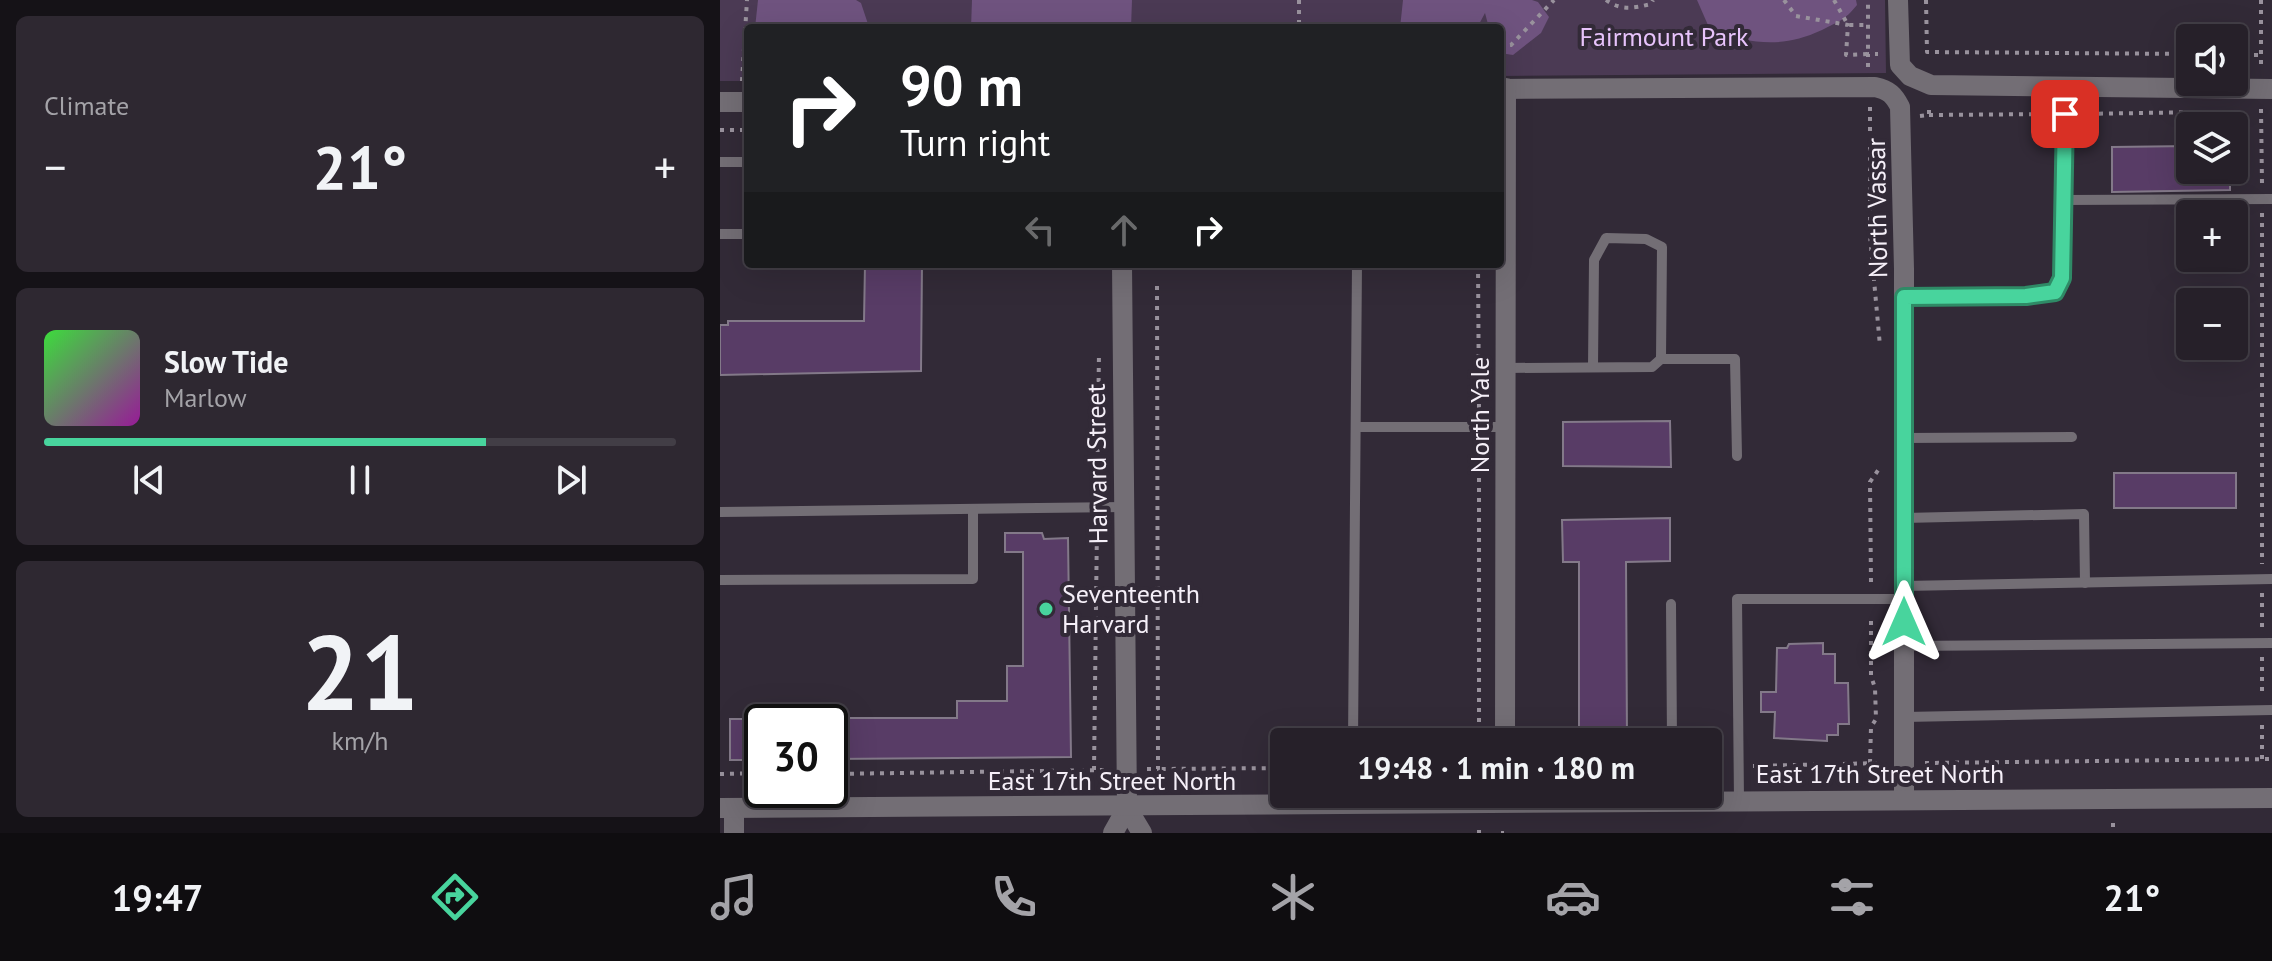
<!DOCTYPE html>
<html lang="en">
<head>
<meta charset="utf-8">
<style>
	:root { --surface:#262029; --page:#2e2831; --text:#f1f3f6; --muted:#a4a3a8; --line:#423e46; --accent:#48d49d }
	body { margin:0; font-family:"PT Sans",sans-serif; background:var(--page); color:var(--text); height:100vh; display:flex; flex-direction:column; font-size:30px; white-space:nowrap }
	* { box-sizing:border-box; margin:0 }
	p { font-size:26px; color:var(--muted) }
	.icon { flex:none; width:44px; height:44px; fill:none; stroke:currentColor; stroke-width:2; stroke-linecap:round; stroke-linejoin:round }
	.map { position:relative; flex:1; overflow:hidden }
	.side { display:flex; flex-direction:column; gap:16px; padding:16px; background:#151217; width:720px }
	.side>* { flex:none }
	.guide { position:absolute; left:24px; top:24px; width:760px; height:244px; border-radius:8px; box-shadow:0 8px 32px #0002,0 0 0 2px var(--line); background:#202124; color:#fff; overflow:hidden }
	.fabs { position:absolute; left:1456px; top:24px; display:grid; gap:16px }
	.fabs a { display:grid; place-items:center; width:72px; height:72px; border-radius:8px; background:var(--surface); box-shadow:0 8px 32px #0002,0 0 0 2px var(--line); font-size:40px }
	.speed { position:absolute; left:24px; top:704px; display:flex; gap:16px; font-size:40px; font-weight:700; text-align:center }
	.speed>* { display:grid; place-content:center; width:104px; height:104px; border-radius:50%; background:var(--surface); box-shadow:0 8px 32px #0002,0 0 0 2px var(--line); line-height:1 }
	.speed .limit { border:4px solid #111; border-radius:12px; background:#fff; color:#111 }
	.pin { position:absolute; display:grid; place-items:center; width:68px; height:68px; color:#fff; margin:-34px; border-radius:16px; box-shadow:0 4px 12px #0006 }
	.me { position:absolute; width:88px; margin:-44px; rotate:0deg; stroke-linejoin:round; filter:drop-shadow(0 0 6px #0008) }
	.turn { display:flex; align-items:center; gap:28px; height:168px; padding:0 24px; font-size:36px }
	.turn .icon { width:104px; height:104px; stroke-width:2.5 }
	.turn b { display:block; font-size:56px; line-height:68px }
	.lanes { display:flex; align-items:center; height:76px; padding:0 24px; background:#0003; justify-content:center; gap:40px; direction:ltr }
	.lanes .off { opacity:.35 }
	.big { font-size:60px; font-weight:700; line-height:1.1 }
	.side .tile { flex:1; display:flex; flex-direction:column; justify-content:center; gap:12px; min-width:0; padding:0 28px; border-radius:12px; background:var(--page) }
	.side .dial { align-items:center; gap:0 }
	.dial b { font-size:104px; line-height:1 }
	.song { display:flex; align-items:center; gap:24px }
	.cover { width:96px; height:96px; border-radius:12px; background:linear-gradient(135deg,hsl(120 70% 55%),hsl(300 70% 35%)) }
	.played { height:8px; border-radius:4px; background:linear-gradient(90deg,var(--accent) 70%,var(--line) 70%) }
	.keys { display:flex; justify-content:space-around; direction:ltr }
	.heat { display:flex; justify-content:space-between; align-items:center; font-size:44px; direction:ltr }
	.trip { position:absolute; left:550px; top:728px; width:452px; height:80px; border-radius:8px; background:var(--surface); box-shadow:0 8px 32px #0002,0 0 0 2px var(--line); font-weight:700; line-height:80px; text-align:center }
	.menu { display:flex; height:128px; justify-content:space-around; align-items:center; background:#0f0d10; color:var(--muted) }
	.menu .icon { width:56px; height:56px }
	.menu .active { color:var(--accent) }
	.menu b { font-size:36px; color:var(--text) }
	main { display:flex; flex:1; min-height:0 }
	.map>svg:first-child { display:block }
	.green { fill:#4b3a54 }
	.forest { fill:#6f537f }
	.building { fill:#583c66; stroke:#837989; stroke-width:2 }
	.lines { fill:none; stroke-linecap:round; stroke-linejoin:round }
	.path { stroke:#99929d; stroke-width:4; stroke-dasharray:4 6; stroke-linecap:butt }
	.service { stroke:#736e75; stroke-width:10 }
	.minor { stroke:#736e75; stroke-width:20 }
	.tertiary { stroke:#736e75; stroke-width:20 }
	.route-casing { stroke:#2f8a66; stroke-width:20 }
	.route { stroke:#48d49d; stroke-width:14 }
	.poi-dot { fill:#48d49d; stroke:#322a37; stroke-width:3 }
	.labels { text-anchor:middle; stroke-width:8; stroke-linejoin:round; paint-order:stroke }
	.park-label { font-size:26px; fill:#e7c3fb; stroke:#322a37 }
	.street-label { font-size:26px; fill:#f5eff8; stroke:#322a37 }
	.poi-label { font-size:26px; fill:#f5eff8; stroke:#322a37; text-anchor:start }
</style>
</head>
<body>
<main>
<section class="side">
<div class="tile"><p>Climate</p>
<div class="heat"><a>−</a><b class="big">21°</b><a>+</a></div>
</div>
<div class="tile">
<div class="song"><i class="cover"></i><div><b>Slow Tide</b><p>Marlow</p></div></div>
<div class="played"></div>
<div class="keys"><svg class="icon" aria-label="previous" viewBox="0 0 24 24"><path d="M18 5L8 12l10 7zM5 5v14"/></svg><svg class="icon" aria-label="pause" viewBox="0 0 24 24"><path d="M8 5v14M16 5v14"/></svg><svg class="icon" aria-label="next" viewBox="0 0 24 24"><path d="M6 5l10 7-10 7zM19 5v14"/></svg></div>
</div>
<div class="tile dial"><b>21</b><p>km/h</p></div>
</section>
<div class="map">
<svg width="1552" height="833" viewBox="0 0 1552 833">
	<rect width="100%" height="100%" fill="#322a37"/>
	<polygon class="green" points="0,0 1165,0 1166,73 780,76 780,28 28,28 28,81 0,81"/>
	<g class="forest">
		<polygon points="38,0 136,0 141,3 149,27 160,28 35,28"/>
		<polygon points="252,0 412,0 411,28 251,28"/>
		<polygon points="683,0 812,0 818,2 829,17 821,33 793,55 780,53 780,28 769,28 765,13 757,28 680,28"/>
		<path d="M977 0H1136L1137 5C1124 21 1119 21 1102 30 1061 49 1033 43 991 32Z"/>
	</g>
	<g class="building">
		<polygon points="1470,146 1470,170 1510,170 1510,190 1392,192 1392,147"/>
		<polygon points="145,264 202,264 201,371 0,375 0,325 8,325 8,321 144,321"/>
		<polygon points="950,421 951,467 843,466 843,422"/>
		<rect x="1394" y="473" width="122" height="35"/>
		<polygon points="950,518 950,561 906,562 907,742 859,742 859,562 843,562 842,520"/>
		<polygon points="285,533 322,533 324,539 348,538 351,757 110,759 110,718 237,718 237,701 287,701 287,666 303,666 303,552 285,552"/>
		<polygon points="1103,643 1103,654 1115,654 1115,683 1128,683 1129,724 1118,724 1118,735 1107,735 1107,741 1054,738 1055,712 1041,712 1041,692 1056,692 1057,648 1067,648 1069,644"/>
		<rect x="10" y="719" width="32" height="41"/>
	</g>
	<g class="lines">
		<g class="path">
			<polyline points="579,0 579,28"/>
			<path d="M886 0C901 11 914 8 931 4L933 0"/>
			<polyline points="1064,0 1076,16 1128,25 1126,55 1148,54 1148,0"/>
			<polyline points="1114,0 1128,25 1149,25"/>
			<polyline points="1206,0 1207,52 1470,54"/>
			<polyline points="1541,0 1541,68"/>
			<polyline points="780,46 791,45 834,0"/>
			<polyline points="1514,55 1541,55"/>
			<polyline points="1148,67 1148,54 1158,54"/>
			<polyline points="22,81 27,0"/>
			<polyline points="1150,107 1150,236 1160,346"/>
			<polyline points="1541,109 1542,184"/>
			<polyline points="1359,114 1483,112"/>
			<polyline points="1209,115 1331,114"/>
			<polyline points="1200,116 1209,115 1209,105"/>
			<polyline points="0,130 28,130"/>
			<polyline points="1542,213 1542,564"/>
			<polyline points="758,264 759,410"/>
			<polyline points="377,492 379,353"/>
			<polyline points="1151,582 1150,482 1161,466"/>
			<polyline points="1542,593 1542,628"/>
			<polyline points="1542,657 1542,696"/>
			<polyline points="1542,725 1542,759"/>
			<polyline points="759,742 759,442"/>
			<polyline points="1150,763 1151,727 1156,719 1155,688 1151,676 1151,615"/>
			<polyline points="1205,763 1551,759"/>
			<polyline points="988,766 1004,766"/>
			<polyline points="1033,766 1162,763"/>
			<polyline points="427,769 438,769 437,282"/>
			<polyline points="374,770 377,525"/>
			<polyline points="0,774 42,773"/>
			<polyline points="110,774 387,770"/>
			<polyline points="441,785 438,769 564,768"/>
			<polyline points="1393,823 1393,833"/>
			<polyline points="759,830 759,833"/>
			<polyline points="781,833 784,833"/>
		</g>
		<g class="service">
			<polyline points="0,162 28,162"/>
			<polyline points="1344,200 1552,199"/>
			<polyline points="0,234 28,234"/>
			<polyline points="402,265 619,264"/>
			<polyline points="1184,297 1306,296 1335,292 1342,278 1345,114 1343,87"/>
			<polyline points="941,359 1015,359 1017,456"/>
			<polyline points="786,368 932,367 941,359 942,247 926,239 886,238 874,260 873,367"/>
			<polyline points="636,427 786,427"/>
			<polyline points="1184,438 1352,437"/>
			<polyline points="0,512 404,507"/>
			<polyline points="1184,518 1364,514 1365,583"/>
			<polyline points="0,580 253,579 253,509"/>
			<polyline points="1184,586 1552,579"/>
			<polyline points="951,604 952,742"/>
			<polyline points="1184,646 1552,643"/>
			<polyline points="1184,717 1552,710"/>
			<polyline points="633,742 637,264"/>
			<polyline points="1019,801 1017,599 1184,599"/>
		</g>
		<g class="minor">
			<polyline points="1178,0 1180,65 1190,76 1211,85 1552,89"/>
			<path d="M780 89 1155 87C1169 90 1174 95 1180 107L1184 269V800"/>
			<polyline points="0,102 28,102"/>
			<polyline points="785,742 786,88"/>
			<polyline points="14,808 14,833"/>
			<polyline points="407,808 422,833"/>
			<polyline points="393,833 407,808 402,264"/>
		</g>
		<polyline class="tertiary" points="0,808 1552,798"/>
	</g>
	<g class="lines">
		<g class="route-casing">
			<polyline id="route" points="1184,622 1184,297 1306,296 1335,292 1342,278 1345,114"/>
		</g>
		<use href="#route" class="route"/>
	</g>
	<circle class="poi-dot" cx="326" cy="609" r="8"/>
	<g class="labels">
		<g class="park-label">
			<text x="944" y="46">Fairmount Park</text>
		</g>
		<g class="street-label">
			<text transform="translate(1157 208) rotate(-91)" y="9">North Vassar</text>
			<text transform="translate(760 415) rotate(-90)" y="9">North Yale</text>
			<text transform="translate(377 464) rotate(-91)" y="9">Harvard Street</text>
			<text x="1160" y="783">East 17th Street North</text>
			<text x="392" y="790">East 17th Street North</text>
		</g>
		<g class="poi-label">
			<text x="342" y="603">Seventeenth<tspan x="342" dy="30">Harvard</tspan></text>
		</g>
	</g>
</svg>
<div class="fabs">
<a><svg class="icon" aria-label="sound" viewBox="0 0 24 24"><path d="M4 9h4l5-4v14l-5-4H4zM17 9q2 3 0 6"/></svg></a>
<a><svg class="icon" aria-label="layers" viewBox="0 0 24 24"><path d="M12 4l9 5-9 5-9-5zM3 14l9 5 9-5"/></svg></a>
<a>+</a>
<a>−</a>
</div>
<div class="speed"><div class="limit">30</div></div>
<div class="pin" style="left:1345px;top:114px;background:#d93025"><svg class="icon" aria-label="arrive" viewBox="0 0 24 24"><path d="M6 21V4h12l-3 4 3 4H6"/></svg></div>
<svg class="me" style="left:1184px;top:622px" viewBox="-20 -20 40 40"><path d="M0-17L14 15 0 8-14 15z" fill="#48d49d" stroke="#fff" stroke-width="4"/></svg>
<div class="trip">19:48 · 1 min · 180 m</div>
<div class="guide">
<div class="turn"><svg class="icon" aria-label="right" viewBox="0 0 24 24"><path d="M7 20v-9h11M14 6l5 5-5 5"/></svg><div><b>90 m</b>Turn right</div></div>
<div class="lanes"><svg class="icon off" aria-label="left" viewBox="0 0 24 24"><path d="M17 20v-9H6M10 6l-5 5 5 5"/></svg><svg class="icon off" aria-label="ahead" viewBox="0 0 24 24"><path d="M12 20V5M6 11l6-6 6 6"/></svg><svg class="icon" aria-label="right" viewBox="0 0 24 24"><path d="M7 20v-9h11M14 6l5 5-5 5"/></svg></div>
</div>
</div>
</main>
<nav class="menu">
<b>19:47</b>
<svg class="icon active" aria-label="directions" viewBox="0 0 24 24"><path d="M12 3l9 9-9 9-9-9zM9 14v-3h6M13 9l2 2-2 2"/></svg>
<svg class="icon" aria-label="music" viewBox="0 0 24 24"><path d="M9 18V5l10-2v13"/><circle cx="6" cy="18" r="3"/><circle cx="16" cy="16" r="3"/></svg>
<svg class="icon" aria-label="phone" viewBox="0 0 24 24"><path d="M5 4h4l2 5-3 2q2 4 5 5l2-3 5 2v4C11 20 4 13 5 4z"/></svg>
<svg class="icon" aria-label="climate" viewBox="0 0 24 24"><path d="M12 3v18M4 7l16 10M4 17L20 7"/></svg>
<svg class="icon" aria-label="car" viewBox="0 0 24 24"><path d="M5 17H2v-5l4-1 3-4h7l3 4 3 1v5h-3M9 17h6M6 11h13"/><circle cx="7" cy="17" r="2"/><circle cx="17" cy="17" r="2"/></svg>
<svg class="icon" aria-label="filters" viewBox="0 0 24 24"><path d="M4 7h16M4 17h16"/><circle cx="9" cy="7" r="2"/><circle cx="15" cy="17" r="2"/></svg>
<b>21°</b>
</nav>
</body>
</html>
